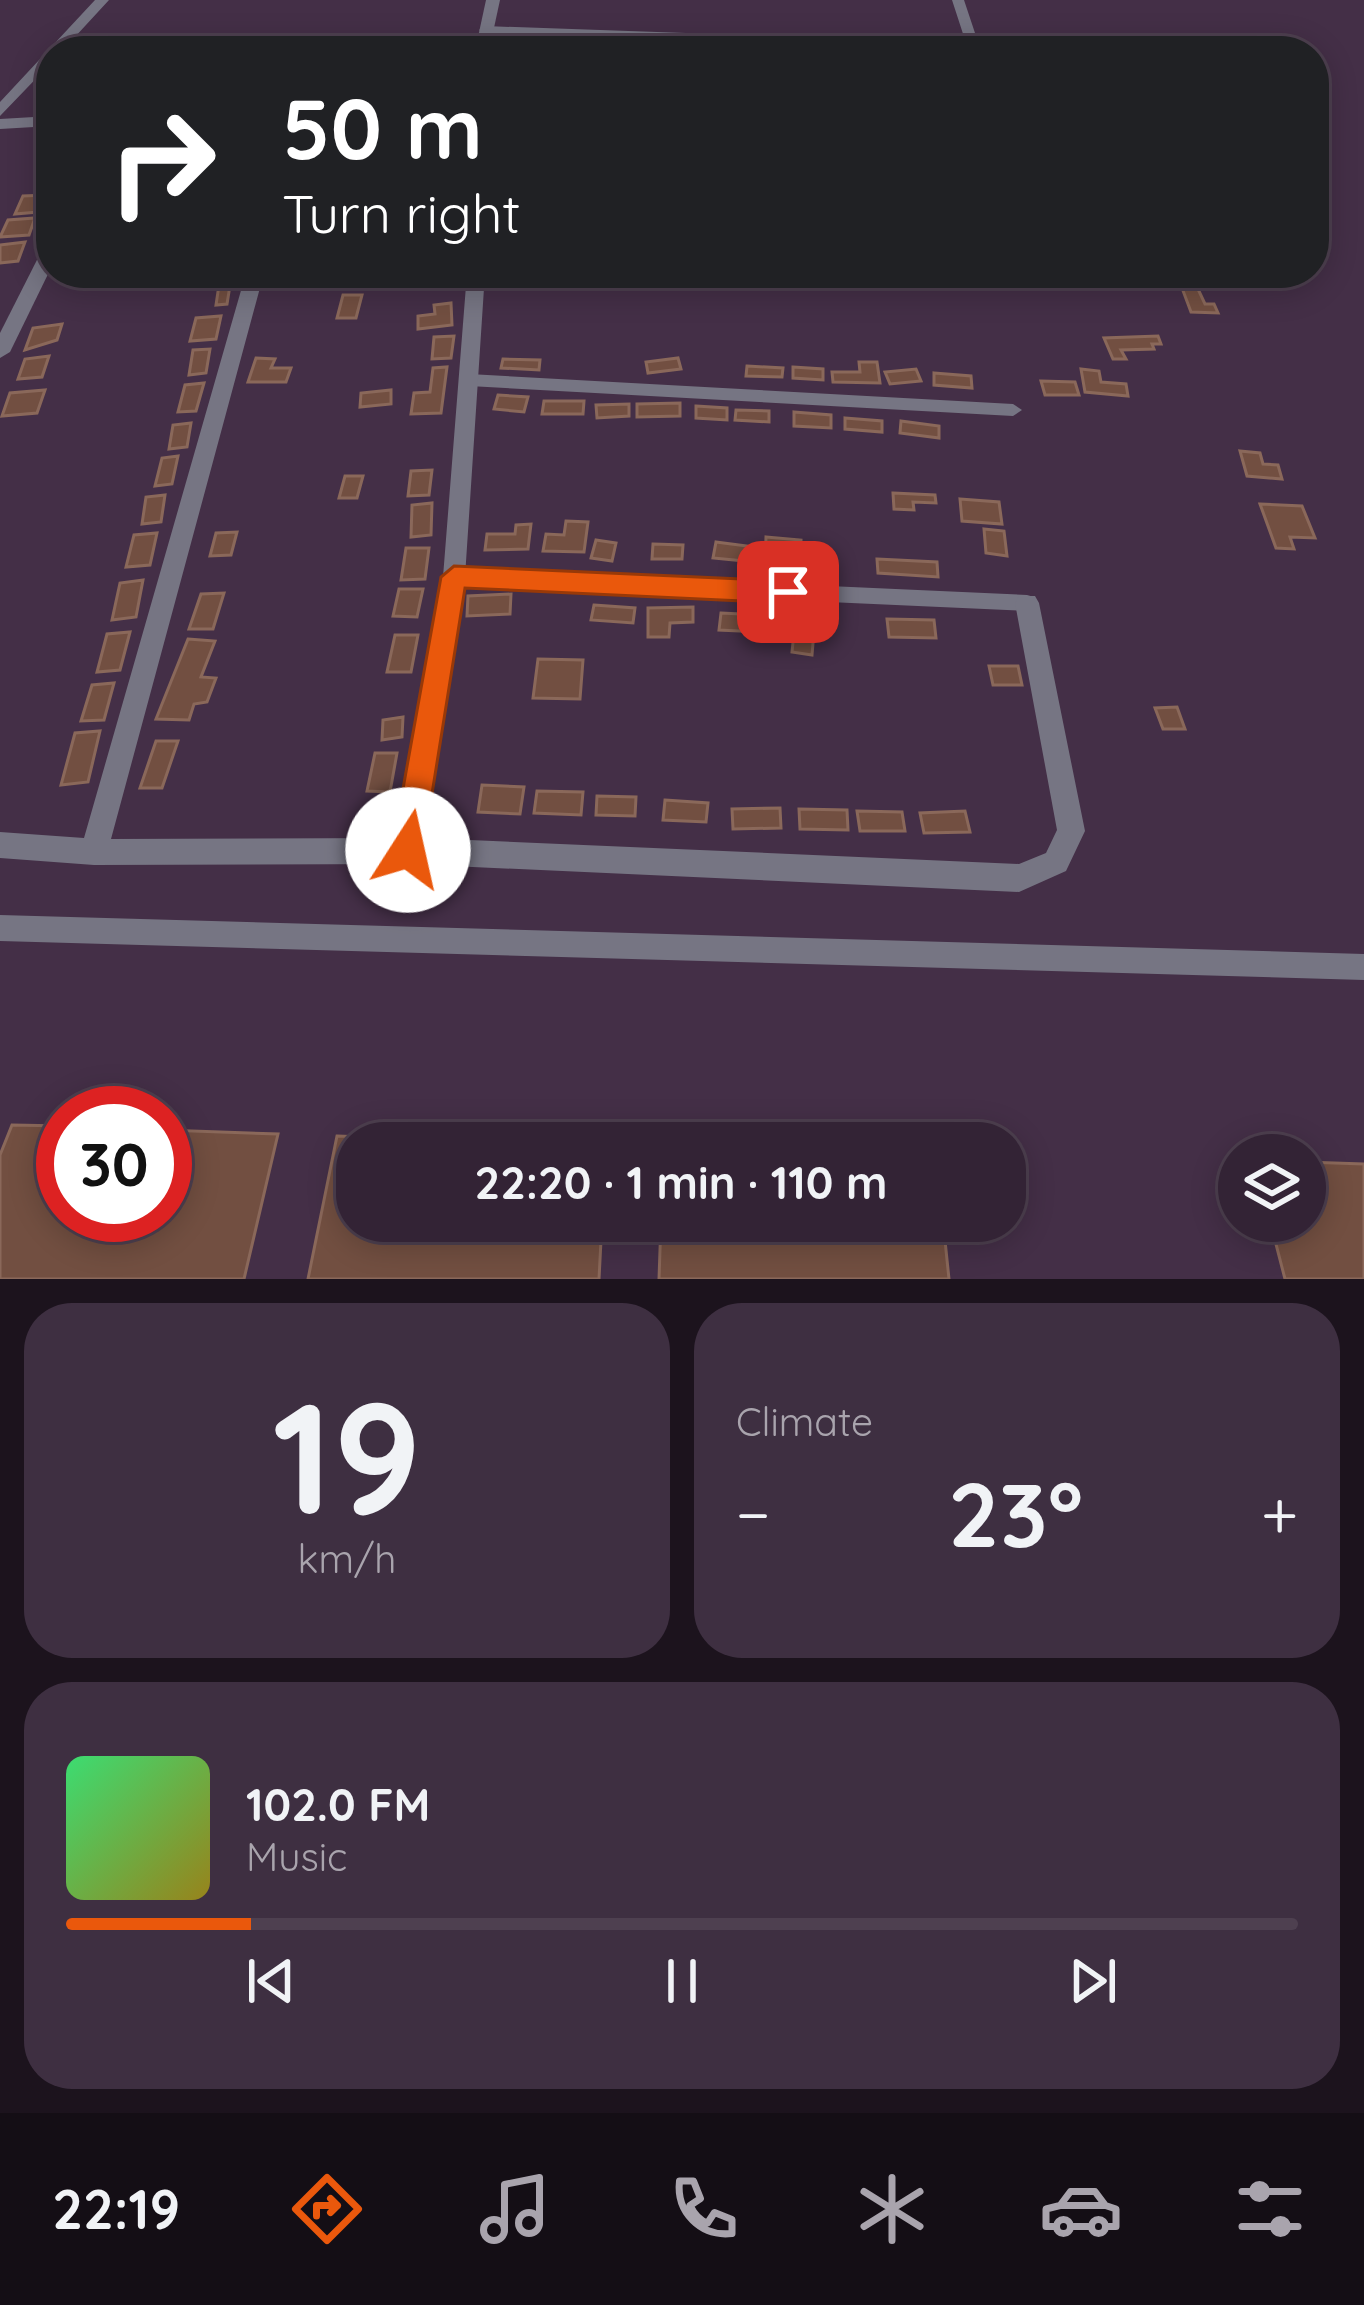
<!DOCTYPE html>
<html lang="en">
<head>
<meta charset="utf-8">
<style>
	:root { --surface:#332335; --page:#3e2f41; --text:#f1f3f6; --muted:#a9a4ad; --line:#4e4050; --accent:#ea580c }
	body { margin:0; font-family:Quicksand,sans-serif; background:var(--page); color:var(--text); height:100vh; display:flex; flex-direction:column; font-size:45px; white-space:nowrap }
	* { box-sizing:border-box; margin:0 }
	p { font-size:39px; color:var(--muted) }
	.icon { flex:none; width:66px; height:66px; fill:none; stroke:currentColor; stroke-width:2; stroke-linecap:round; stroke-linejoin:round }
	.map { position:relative; height:1279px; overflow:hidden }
	.drawer { display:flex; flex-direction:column; gap:24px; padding:24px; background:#1c131d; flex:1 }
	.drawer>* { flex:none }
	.top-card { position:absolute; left:36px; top:36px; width:1293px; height:252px; border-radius:48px; box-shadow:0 6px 30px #0003,0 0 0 3px var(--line); background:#202124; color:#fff; overflow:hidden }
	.controls { position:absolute; left:1218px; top:1134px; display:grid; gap:24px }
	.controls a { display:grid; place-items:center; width:108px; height:108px; border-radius:50%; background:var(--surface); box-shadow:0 6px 30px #0003,0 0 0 3px var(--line); font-size:60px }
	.speed { position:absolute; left:36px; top:1086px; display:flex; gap:24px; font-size:60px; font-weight:700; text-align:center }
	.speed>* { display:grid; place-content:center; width:156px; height:156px; border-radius:50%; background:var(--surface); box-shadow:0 6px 30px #0003,0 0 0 3px var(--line); line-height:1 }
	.speed .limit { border:18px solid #d22; background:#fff; color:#111 }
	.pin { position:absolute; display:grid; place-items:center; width:102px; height:102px; color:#fff; margin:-51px; border-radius:24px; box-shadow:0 6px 18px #0006 }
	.me { position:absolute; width:132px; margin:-66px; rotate:10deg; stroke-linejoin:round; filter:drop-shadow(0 0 9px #0008) }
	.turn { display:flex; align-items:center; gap:42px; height:252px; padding:0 48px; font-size:54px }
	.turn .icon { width:156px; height:156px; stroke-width:2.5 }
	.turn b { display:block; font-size:84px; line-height:102px }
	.big { font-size:90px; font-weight:700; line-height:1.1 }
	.drawer .tile { flex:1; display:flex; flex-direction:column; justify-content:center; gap:18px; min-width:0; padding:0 42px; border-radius:48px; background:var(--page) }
	.drawer .dial { align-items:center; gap:0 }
	.dial b { font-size:156px; line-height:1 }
	.song { display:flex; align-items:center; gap:36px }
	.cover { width:144px; height:144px; border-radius:18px; background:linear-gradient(135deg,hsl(140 70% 55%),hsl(50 70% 35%)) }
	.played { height:12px; border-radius:6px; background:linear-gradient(90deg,var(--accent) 15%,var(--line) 15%) }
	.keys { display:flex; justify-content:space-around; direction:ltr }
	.heat { display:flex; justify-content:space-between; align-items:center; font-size:66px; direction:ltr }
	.drawer .tiles { flex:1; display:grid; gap:24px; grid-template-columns:1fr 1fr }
	.tile:last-child { grid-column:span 2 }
	.trip { position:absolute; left:336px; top:1122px; width:690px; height:120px; border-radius:48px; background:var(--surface); box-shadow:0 6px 30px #0003,0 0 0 3px var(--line); font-weight:700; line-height:120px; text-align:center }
	.menu { display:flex; height:192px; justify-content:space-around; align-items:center; background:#140e15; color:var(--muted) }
	.menu .icon { width:84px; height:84px }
	.menu .selected { color:var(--accent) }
	.menu b { font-size:54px; color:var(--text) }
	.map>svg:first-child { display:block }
	.building { fill:#724f41; stroke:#8a685a; stroke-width:3 }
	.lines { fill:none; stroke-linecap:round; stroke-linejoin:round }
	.lane { fill:#767583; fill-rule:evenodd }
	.street { fill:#767583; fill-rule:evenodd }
	.route { fill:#ea580c; stroke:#983908; stroke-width:3 }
</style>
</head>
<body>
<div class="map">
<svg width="1364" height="1279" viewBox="0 0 1364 1279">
	<rect width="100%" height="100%" fill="#442f47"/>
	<g class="building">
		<polygon points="46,195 38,212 15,214 23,196"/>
		<polygon points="35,218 29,235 0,237 8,220"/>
		<polygon points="25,242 18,261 0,263 0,245"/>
		<polygon points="211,273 232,273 227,304 216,305 219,285 209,286"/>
		<polygon points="987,273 1046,273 1048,284 988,280"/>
		<polygon points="1182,288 1198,289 1205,304 1214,304 1218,313 1191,312"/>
		<polygon points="343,295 362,295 356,318 337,318"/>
		<polygon points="451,303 452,325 418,329 418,316 435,314 434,305"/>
		<polygon points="221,316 216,339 190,341 196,318"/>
		<polygon points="62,324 57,340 25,350 33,328"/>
		<polygon points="454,336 451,358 432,359 434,337"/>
		<polygon points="1158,336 1161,344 1152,344 1154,349 1121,350 1126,359 1113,359 1104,338"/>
		<polygon points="210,349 206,373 189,375 193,350"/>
		<polygon points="49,356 42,377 18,379 25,359"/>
		<polygon points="256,358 275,359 271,368 291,368 286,382 248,382"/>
		<polygon points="678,358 681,369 648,373 646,362"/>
		<polygon points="503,359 540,360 539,370 501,368"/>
		<polygon points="859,362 877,362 880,383 833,382 832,372 860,372"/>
		<polygon points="747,366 783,368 782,377 746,376"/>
		<polygon points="447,367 441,413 411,414 414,393 430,392 433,368"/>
		<polygon points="793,367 823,369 823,380 793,378"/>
		<polygon points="916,369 921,381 890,384 885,372"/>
		<polygon points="1081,369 1099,371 1101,382 1126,384 1128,396 1085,392"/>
		<polygon points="934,373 971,376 972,388 934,385"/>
		<polygon points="1041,381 1075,382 1079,395 1045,395"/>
		<polygon points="204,383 196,411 178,412 185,385"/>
		<polygon points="45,390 37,413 2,416 10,393"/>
		<polygon points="391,390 391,404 360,407 361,393"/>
		<polygon points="498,395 528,397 524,412 494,409"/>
		<polygon points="544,401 584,401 583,414 542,414"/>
		<polygon points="680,403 680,416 637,417 637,404"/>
		<polygon points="629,404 629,416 597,418 596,405"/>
		<polygon points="696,406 727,408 727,420 696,418"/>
		<polygon points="736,410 769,411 769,422 735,420"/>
		<polygon points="794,412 831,415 831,428 794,426"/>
		<polygon points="845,418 882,421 882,432 845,429"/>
		<polygon points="901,421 939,426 939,438 900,433"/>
		<polygon points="191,423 187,447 169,449 173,425"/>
		<polygon points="1240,451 1260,453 1263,464 1278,465 1282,479 1247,476"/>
		<polygon points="178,456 172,484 155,486 162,458"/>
		<polygon points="432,470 429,495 408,496 411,471"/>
		<polygon points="345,476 363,476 357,498 339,498"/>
		<polygon points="893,493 935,495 936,503 913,502 914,510 894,509"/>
		<polygon points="165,495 161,522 142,524 146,497"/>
		<polygon points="960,499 999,502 1002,524 962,521"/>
		<polygon points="432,503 431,535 411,537 412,505"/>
		<polygon points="1260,504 1302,506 1315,538 1290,537 1294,549 1276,548"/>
		<polygon points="566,521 588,522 584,552 543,551 546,534 564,535"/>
		<polygon points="531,524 528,549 485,550 487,534 515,534 516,525"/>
		<polygon points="984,529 1004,531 1007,556 986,553"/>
		<polygon points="237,532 231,555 210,556 216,533"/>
		<polygon points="157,533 150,565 126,567 134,535"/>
		<polygon points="766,537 801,540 800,566 765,562"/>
		<polygon points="596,540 616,543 612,561 591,558"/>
		<polygon points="716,542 747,546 745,561 713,558"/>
		<polygon points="653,544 683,545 682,559 652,559"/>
		<polygon points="406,548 429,548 425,579 401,580"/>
		<polygon points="877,559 937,562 938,577 878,573"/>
		<polygon points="143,580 136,617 112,620 120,583"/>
		<polygon points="399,589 423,589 417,617 393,616"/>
		<polygon points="224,593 213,629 189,629 201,594"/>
		<polygon points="511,594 510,614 467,616 468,596"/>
		<polygon points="594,605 635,608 633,623 591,620"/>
		<polygon points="693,607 693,622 670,623 669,637 648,637 648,608"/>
		<polygon points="721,613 760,615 760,632 719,630"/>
		<polygon points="772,615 815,620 812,655 792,652 794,633 770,630"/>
		<polygon points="887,619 934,620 936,638 889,637"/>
		<polygon points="130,632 120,670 97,672 107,634"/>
		<polygon points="395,635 418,635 411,672 387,672"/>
		<polygon points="188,639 215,641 201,677 216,678 207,702 194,704 189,720 156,719"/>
		<polygon points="538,659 583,660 580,699 533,698"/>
		<polygon points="989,666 1018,666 1022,685 993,685"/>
		<polygon points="114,683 104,720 81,721 92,685"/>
		<polygon points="1177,707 1185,729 1163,729 1155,708"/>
		<polygon points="403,717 402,737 382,740 383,720"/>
		<polygon points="100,731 88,782 61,785 75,733"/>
		<polygon points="156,741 178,741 162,788 140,788"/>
		<polygon points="375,753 397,753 390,792 367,791"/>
		<polygon points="482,785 524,787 520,814 478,812"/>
		<polygon points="537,791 583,792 581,815 534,813"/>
		<polygon points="597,796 636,797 635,816 596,815"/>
		<polygon points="665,800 708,803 706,822 663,820"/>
		<polygon points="780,808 781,828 733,829 732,809"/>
		<polygon points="799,809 847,810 848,830 800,829"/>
		<polygon points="857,811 902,812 905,831 860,831"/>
		<polygon points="965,811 970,832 924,833 920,813"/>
		<polygon points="12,1125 63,1126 63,1215 165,1215 165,1130 278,1134 244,1279 0,1279 0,1155"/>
		<polygon points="337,1136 536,1143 357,1143 357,1221 602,1221 599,1279 308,1279"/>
		<polygon points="1305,1162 1364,1164 1364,1279 1285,1279 1270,1221 1305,1221"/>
		<polygon points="661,1221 943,1221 949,1279 659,1279"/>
	</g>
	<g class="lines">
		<g class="lane">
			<polygon points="952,0 964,0 981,51 485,34 479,30 485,26 966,43"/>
			<polygon points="469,374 1013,404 1022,410 1013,416 469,386 460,380"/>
			<polygon points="454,569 1027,595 1034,597 1037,603 1034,609 1027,611 454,585 444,577"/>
			<polygon points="0,915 1364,954 1364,980 0,941"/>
		</g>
		<g class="street">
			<polygon points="95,0 109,0 62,51 51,51 51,63 0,116 0,102"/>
			<polygon points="486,0 500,0 489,51 475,51"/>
			<polygon points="51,116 51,126 0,129 0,119"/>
			<polygon points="51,245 51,268 10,352 0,358 0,333 42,250"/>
			<polygon points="246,273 264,273 111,839 397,838 443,577 467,273 485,273 465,577 424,838 1019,864 1046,853 1057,830 1015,603 1019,596 1035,596 1039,603 1085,831 1066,871 1019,892 408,864 94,865 0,858 0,832 84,838"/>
		</g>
	</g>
	<polygon class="route" points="454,566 788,581 801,592 788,603 465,588 423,850 419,861 408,866 397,861 392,850 441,577"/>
</svg>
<div class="controls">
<a><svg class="icon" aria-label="layers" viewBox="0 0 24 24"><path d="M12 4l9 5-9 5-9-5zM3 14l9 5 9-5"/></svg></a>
</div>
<div class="speed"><div class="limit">30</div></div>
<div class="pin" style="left:788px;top:592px;background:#d93025"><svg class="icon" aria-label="arrive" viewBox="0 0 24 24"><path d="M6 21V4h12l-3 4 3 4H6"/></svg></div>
<svg class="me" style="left:408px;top:850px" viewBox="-20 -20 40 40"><circle r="19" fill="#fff"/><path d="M0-13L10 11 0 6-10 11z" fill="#ea580c"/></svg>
<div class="trip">22:20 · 1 min · 110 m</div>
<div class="top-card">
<div class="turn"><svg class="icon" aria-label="right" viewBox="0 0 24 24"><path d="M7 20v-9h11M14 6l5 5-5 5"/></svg><div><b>50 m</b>Turn right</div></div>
</div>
</div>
<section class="drawer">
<div class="tiles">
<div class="tile dial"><b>19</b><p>km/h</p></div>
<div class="tile"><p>Climate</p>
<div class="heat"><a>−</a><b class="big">23°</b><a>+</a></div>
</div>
<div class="tile">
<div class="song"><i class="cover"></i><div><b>102.0 FM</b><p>Music</p></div></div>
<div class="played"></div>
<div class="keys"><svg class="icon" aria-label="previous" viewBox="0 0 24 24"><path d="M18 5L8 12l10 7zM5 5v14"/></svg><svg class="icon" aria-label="pause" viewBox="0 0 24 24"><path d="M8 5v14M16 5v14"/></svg><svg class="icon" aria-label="next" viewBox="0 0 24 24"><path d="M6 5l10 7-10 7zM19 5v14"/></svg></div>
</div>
</div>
</section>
<nav class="menu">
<b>22:19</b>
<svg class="icon selected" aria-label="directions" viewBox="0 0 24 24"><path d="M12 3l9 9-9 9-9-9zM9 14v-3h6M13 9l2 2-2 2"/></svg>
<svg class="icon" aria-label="music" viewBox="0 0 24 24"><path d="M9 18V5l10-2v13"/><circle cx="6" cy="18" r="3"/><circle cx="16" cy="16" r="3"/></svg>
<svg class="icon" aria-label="phone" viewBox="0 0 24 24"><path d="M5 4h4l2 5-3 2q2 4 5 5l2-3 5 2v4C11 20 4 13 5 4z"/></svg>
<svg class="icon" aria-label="climate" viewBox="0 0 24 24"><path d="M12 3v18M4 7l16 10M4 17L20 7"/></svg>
<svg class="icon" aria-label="car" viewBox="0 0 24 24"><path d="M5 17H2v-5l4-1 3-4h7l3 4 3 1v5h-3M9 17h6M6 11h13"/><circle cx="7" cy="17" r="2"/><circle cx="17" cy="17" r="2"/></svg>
<svg class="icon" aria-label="filters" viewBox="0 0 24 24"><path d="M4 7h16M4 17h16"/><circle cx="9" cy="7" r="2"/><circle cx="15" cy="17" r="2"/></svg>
</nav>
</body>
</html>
